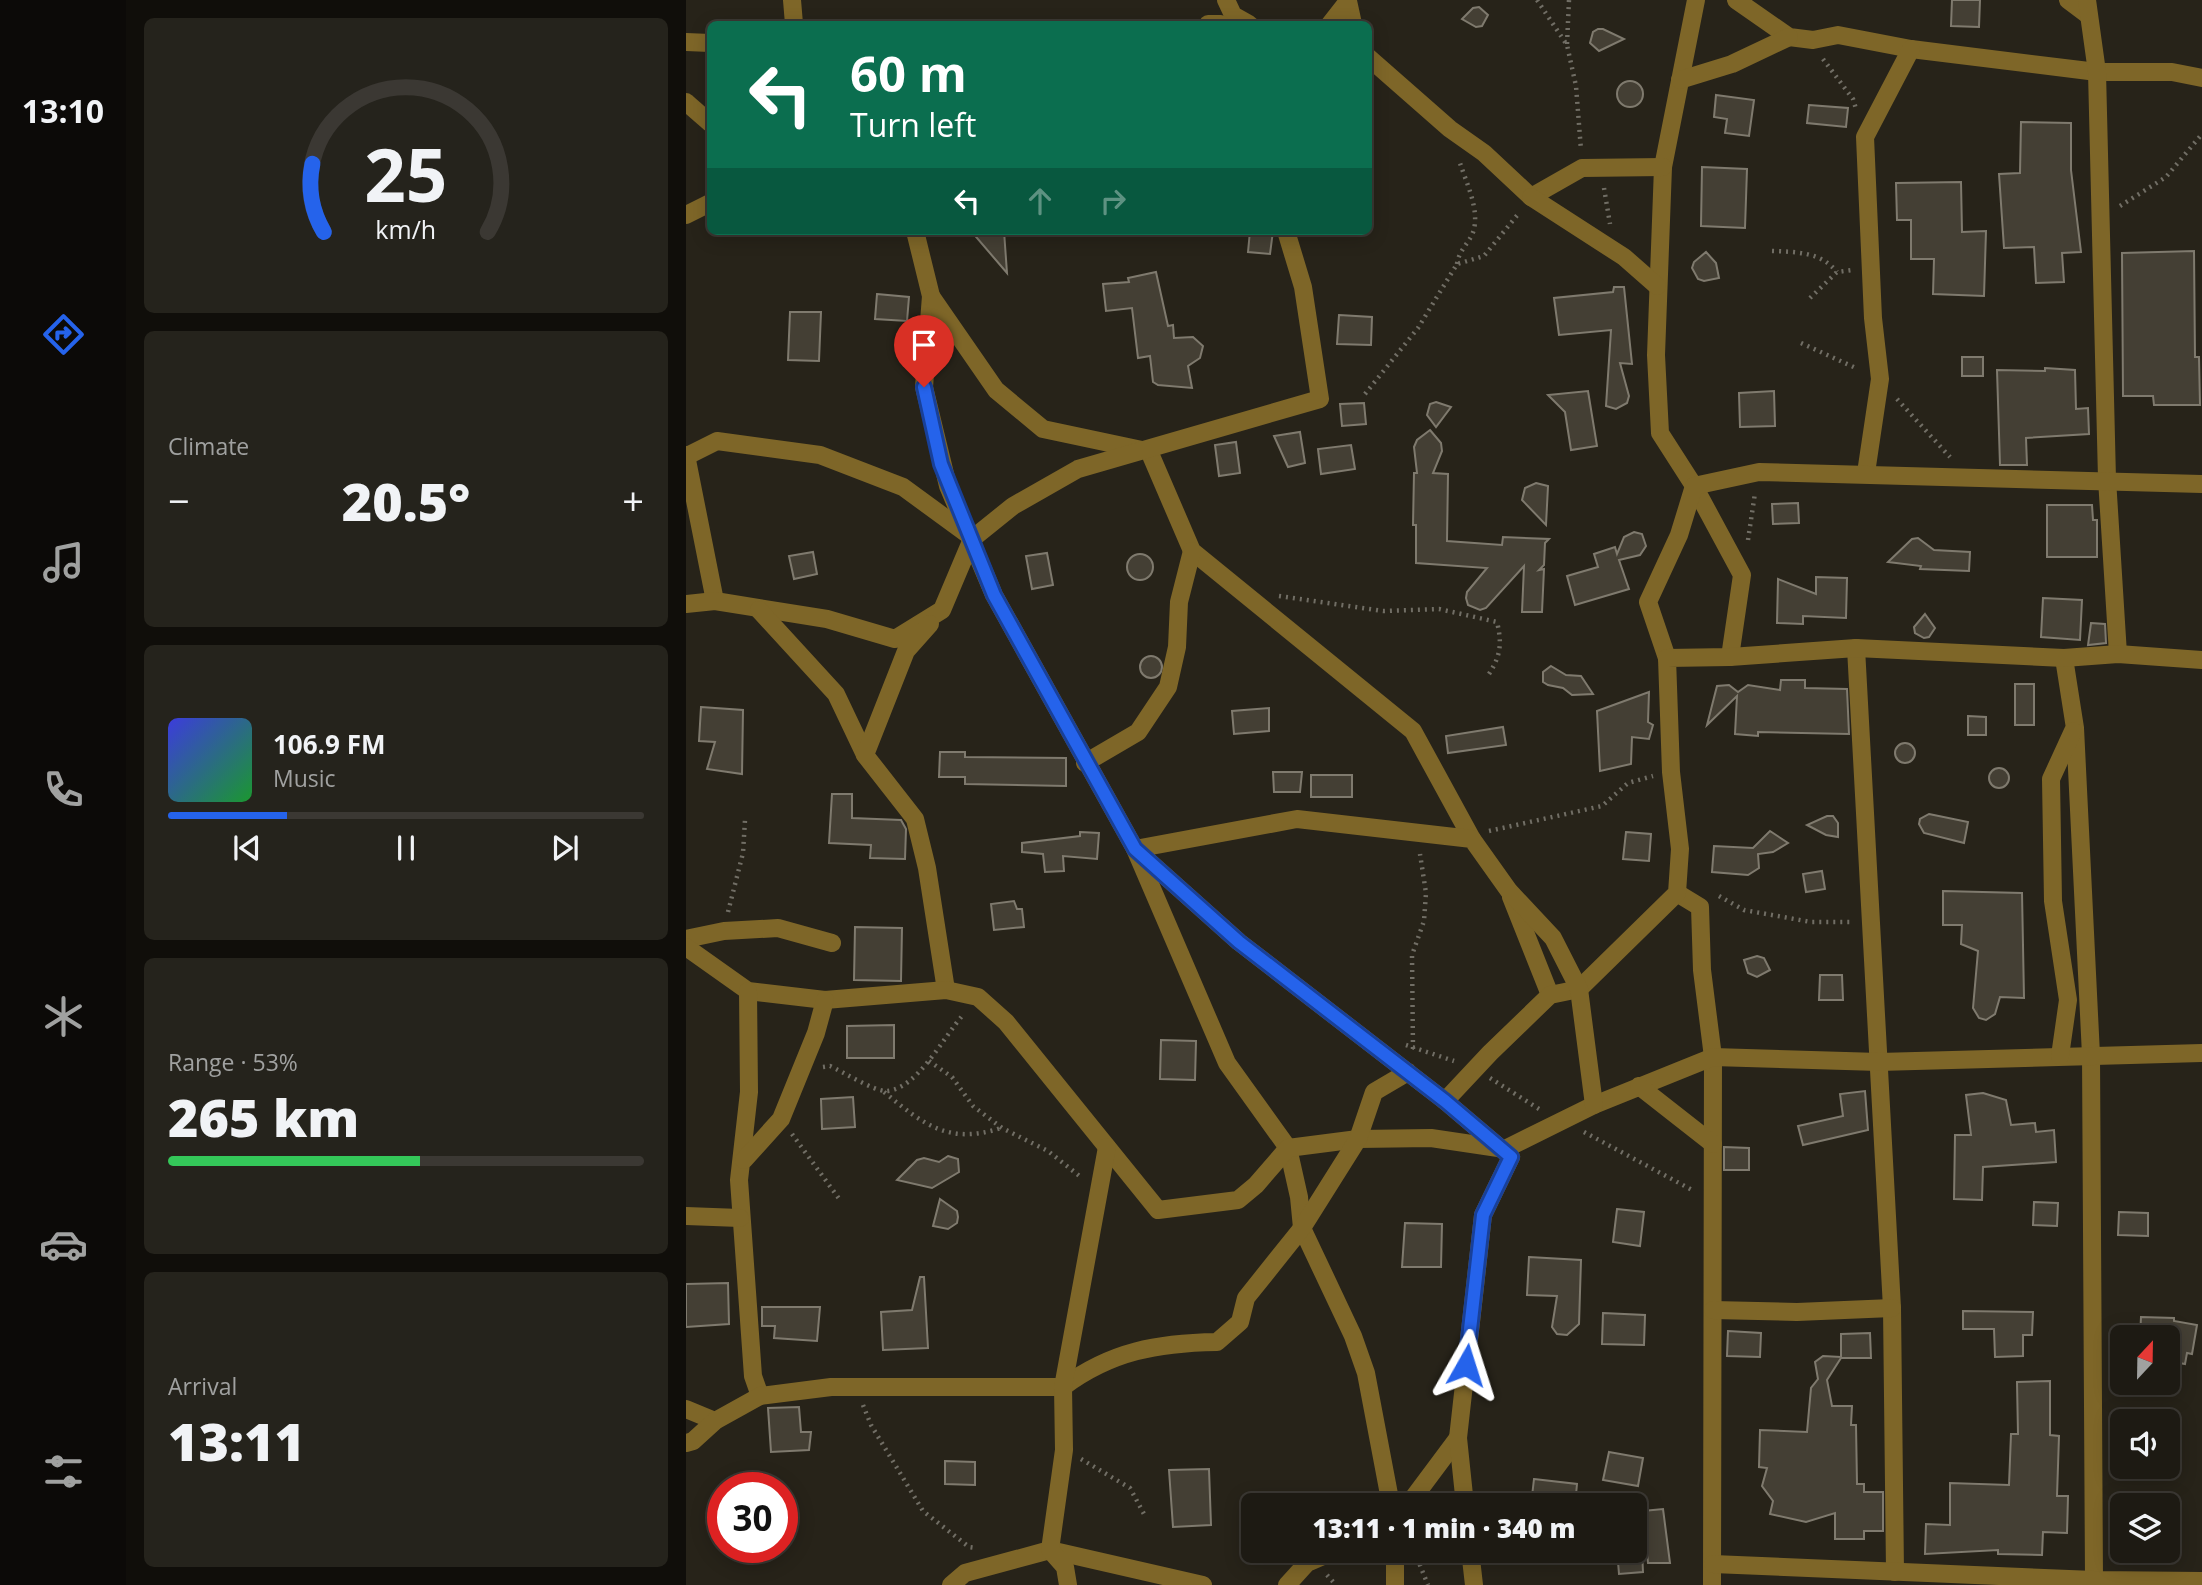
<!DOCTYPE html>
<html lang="en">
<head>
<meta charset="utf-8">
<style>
	:root { --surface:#1d1a13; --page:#25231c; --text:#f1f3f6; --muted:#a0a1a0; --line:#3b3833; --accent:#2563eb }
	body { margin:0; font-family:"Open Sans",sans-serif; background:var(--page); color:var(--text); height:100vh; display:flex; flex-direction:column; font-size:26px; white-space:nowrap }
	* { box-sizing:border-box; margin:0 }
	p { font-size:23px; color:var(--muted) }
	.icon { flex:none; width:38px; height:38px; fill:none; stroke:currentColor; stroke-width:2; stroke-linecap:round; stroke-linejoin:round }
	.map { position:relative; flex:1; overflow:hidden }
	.side { display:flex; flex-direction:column; gap:18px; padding:18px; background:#100e0a; width:560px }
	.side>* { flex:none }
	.hud { position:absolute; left:21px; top:21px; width:665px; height:214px; border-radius:10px; box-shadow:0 4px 18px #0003,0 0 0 2px var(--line); background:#0b6e4f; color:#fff; overflow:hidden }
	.needle { width:46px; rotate:22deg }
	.buttons { position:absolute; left:1424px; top:1325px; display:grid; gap:14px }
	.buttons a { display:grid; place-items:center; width:70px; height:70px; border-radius:10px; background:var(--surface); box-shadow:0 4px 18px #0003,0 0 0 2px var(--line); font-size:35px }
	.speed { position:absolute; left:21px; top:1472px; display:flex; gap:14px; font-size:35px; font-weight:700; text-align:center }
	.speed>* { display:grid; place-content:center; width:91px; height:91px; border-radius:50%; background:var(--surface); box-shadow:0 4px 18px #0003,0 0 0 2px var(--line); line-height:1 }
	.speed .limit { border:10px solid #d22; background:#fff; color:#111 }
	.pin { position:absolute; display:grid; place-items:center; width:60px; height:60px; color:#fff; margin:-72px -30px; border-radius:50% 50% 50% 0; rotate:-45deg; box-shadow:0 0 7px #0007 }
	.pin .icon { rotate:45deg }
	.me { position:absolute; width:77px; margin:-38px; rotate:6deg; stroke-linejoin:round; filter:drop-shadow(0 0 5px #0008) }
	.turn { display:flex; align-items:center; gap:24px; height:147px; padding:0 28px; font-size:32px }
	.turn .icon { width:91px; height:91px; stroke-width:2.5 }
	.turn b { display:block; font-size:49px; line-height:60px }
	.lanes { display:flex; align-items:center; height:66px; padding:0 28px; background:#0003; justify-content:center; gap:35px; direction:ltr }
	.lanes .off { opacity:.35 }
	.big { font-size:52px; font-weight:800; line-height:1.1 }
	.side .card { flex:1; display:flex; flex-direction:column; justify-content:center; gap:10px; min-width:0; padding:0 24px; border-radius:10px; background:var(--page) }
	.side .dial { align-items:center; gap:0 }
	.dial svg { height:182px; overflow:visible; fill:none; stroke:var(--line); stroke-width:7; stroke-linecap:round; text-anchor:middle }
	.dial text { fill:var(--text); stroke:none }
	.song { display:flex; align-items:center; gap:21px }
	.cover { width:84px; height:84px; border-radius:10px; background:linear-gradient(135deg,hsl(240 70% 55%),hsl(130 70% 35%)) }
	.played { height:7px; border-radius:4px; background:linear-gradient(90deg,var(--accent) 25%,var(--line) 25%) }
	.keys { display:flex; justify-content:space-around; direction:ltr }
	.heat { display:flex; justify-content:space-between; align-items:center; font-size:38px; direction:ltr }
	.charge { height:10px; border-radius:5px; background:linear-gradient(90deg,#34c759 53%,var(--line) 0) }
	.trip { position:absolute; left:555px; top:1493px; width:406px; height:70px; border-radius:10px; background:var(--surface); box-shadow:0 4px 18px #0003,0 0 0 2px var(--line); font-weight:800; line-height:70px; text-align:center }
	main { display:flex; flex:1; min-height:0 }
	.tab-bar { display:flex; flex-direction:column; width:126px; justify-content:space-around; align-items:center; background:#0c0a08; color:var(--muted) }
	.tab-bar .icon { width:49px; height:49px }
	.tab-bar .on { color:var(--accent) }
	.tab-bar b { font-size:32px; color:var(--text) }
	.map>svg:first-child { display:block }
	.building { fill:#443f34; stroke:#7f7a6e; stroke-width:2 }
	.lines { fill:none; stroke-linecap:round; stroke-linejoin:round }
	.path { stroke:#716e65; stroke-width:4.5; stroke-dasharray:2 5; stroke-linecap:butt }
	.minor { stroke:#7e6628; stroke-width:18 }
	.route-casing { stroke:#184099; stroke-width:18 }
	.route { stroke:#2563eb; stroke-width:12 }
</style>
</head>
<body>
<main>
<nav class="tab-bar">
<b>13:10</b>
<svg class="icon on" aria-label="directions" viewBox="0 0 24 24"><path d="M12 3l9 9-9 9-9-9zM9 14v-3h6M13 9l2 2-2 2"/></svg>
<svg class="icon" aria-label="music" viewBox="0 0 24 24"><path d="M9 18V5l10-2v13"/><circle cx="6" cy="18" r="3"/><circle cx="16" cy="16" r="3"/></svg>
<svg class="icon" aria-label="phone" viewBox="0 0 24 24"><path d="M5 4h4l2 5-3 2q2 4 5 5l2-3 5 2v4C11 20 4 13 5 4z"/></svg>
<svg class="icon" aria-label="climate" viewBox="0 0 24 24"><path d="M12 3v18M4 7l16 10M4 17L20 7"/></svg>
<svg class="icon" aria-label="car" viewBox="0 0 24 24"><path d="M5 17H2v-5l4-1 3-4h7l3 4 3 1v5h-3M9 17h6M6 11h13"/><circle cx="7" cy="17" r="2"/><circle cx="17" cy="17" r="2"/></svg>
<svg class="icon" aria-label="filters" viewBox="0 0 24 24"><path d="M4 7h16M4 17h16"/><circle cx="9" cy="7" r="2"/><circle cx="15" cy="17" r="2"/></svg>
</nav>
<section class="side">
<div class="card dial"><svg viewBox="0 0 100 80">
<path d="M14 69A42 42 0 1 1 86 69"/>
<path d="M14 69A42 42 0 0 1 9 39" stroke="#2563eb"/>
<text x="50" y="56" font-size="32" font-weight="700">25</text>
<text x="50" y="72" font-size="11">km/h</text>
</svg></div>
<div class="card"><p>Climate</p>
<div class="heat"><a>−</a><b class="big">20.5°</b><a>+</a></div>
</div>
<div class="card">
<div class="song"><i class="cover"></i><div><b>106.9 FM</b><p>Music</p></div></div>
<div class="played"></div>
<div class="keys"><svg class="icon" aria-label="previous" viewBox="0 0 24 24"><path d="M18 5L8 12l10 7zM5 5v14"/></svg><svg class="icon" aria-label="pause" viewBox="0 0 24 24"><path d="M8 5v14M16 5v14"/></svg><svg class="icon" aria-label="next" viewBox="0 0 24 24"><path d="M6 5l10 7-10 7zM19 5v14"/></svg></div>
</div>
<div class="card"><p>Range · 53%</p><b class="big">265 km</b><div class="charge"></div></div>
<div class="card"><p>Arrival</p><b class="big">13:11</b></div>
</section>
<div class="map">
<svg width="1516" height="1585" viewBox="0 0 1516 1585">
	<rect width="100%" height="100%" fill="#272319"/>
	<g class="building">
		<polygon points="1266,0 1294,0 1293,27 1265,26"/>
		<polygon points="793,7 802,15 796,26 790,27 776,19 787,8"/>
		<polygon points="912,29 917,29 938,39 913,51 904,43 907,32"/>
		<circle cx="944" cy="94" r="13"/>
		<polygon points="1030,95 1068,100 1063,136 1039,133 1041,119 1028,117"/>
		<polygon points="1123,105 1162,108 1160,127 1121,123"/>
		<polygon points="1335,122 1385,123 1385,170 1395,252 1376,253 1378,282 1350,283 1348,247 1318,248 1313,174 1334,173"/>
		<polygon points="1016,167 1061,169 1059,228 1015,226"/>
		<polygon points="1275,182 1276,232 1300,231 1298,296 1247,294 1248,259 1225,259 1225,220 1211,220 1210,183"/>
		<polygon points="285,231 318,231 321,273"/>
		<polygon points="564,231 587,231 584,254 562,252"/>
		<polygon points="1508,251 1509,357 1513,357 1514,405 1468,405 1467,396 1437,396 1436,253"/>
		<polygon points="1020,252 1030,263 1033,278 1018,281 1012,279 1006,268 1008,262"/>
		<polygon points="470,272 482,326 487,325 488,338 507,337 517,346 514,358 502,366 506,388 472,385 467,382 464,356 452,358 446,308 420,311 417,284 443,282 442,278"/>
		<polygon points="928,287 938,287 946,364 934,363 943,396 941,403 930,409 920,406 925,330 873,335 868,298 927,292"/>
		<polygon points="191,294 223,297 221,321 189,319"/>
		<polygon points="104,312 135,312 133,361 102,360"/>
		<polygon points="653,315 686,317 685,345 651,344"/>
		<rect x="1276" y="357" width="21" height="19"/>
		<polygon points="1359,368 1389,370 1390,409 1402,408 1403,434 1340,438 1341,465 1314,465 1311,370 1359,371"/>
		<polygon points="902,391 911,446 885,450 879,412 862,395"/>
		<polygon points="1088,391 1089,426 1054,427 1053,393"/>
		<polygon points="750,402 765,407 750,427 741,415 744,404"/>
		<polygon points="678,403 680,424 656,426 654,404"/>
		<polygon points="744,430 755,443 756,451 747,473 762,474 761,541 816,545 817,537 863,539 859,543 858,565 853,570 858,569 856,612 836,612 838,566 800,608 794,610 782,605 780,598 781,592 801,568 730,563 730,525 727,525 728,473 731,473 728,447 731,440"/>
		<polygon points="614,432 619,463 602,467 588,436"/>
		<polygon points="550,442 554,473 533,476 529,445"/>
		<polygon points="665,445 669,469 635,474 632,449"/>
		<polygon points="850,483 862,486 860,525 836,500 839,488"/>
		<polygon points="1112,503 1113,523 1087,524 1086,504"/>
		<polygon points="1361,505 1406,505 1407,520 1411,520 1411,557 1361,557"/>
		<polygon points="948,532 956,534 960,546 954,555 933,560 943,589 889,605 881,576 912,567 908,554 929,547 931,554 938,537"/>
		<polygon points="1232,538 1248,550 1284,552 1283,571 1234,569 1235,566 1202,562 1226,539"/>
		<polygon points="127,552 131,574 108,579 103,556"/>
		<polygon points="361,553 367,585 346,589 340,556"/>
		<circle cx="454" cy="567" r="13"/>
		<polygon points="1130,577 1161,578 1160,618 1117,616 1117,624 1091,623 1092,579 1130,594"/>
		<polygon points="1357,598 1396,600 1394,640 1355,637"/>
		<polygon points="1239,614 1249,628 1243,637 1238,638 1229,633 1228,627"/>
		<polygon points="1405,623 1419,624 1420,643 1402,645"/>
		<circle cx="465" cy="667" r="11"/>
		<polygon points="865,666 880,675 895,676 907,694 886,695 877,688 862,685 857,682 857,672"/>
		<polygon points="1095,680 1119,680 1119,688 1161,689 1163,734 1072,732 1072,736 1049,734 1051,696 1021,725 1031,686 1043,685 1052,692 1062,685 1094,690"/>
		<rect x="1329" y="684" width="19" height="41"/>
		<polygon points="963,692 962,722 967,725 963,739 946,737 945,764 914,771 911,711"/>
		<polygon points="15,707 57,710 56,774 21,769 29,742 13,741"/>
		<polygon points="583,708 583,731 548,734 546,711"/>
		<polygon points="1282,716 1300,717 1300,735 1282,735"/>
		<polygon points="817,727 820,745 762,753 760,736"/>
		<circle cx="1219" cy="753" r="10"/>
		<polygon points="254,752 279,752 279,757 380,758 380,786 279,784 279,777 253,777"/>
		<circle cx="1313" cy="778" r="10"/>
		<polygon points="587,772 616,772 614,792 588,792"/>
		<rect x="625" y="775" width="41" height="22"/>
		<polygon points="146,794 166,794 166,818 215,820 220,829 219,859 184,858 185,845 143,843"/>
		<polygon points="1243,814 1282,822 1278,843 1238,833 1233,824 1234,819"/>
		<polygon points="1141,816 1147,816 1152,823 1152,837 1140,835 1121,825"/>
		<polygon points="1084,831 1102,843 1087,852 1072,854 1073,868 1062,875 1026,872 1028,846 1067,848"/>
		<polygon points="394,832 413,833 411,859 377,856 378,871 359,872 357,854 336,852 336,843 394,836"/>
		<polygon points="940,832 965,834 963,861 937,859"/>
		<polygon points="1136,871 1139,889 1120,892 1117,874"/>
		<polygon points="1257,891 1336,893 1338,998 1314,997 1309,1014 1300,1020 1293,1018 1287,1008 1292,951 1275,944 1276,925 1257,925"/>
		<polygon points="328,901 331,909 336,909 338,927 308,930 305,904"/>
		<polygon points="169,927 216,928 215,981 168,980"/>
		<polygon points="1071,956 1078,958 1084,970 1071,977 1062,973 1058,960"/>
		<polygon points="1134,975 1156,975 1157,1000 1133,1000"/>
		<polygon points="208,1025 208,1058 161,1058 161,1026"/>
		<polygon points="475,1040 510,1041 509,1080 474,1079"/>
		<polygon points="1179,1091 1182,1130 1117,1145 1112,1126 1157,1116 1154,1094"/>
		<polygon points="1297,1093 1320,1100 1325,1125 1349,1123 1350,1132 1368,1130 1370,1162 1297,1167 1296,1200 1268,1199 1269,1135 1285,1135 1280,1095"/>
		<polygon points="167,1097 169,1127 136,1129 135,1099"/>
		<polygon points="1038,1147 1063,1148 1063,1170 1038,1170"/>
		<polygon points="262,1156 272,1159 273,1172 246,1188 211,1180 231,1160 238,1158 253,1162"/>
		<polygon points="254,1199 271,1211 272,1217 271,1223 262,1229 247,1226"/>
		<polygon points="1348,1202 1372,1203 1371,1226 1347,1225"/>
		<polygon points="931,1209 958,1212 954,1246 927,1242"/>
		<polygon points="1433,1212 1462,1213 1462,1236 1432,1235"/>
		<polygon points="719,1223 756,1224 755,1267 716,1267"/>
		<polygon points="843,1257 895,1260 893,1324 881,1335 871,1334 866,1327 871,1296 841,1295"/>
		<polygon points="234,1277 238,1277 242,1348 197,1350 195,1312 226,1310"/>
		<polygon points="42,1283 43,1324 0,1327 0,1284"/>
		<polygon points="76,1307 134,1307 131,1341 88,1338 89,1326 76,1326"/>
		<polygon points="1277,1311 1347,1312 1346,1335 1337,1335 1337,1356 1309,1357 1308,1329 1277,1329"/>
		<polygon points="917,1313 959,1315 958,1345 916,1344"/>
		<polygon points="1455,1317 1488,1318 1488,1321 1511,1325 1506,1354 1501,1353 1499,1364 1482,1361 1482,1337 1454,1337"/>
		<polygon points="1042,1331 1075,1333 1074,1357 1041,1356"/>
		<polygon points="1184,1333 1185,1358 1155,1358 1141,1380 1146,1406 1166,1406 1165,1425 1170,1425 1171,1484 1178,1484 1178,1492 1197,1492 1197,1531 1178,1531 1178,1539 1149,1539 1149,1513 1120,1522 1084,1514 1087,1501 1076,1486 1081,1468 1073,1467 1074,1430 1121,1432 1125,1388 1132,1379 1129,1362 1137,1356 1155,1357 1155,1334"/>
		<polygon points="1364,1381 1364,1435 1373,1436 1371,1496 1382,1496 1381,1533 1357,1532 1356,1555 1312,1554 1312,1550 1239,1554 1240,1524 1264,1525 1264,1483 1323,1485 1325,1434 1332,1434 1331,1382"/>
		<polygon points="113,1407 115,1432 125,1432 123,1450 85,1452 82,1408"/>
		<polygon points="923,1452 957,1458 952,1486 917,1480"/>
		<polygon points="259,1461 289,1462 289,1485 259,1484"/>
		<polygon points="523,1469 525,1525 487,1527 483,1470"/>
		<polygon points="848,1479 891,1484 889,1505 845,1505"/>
		<polygon points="977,1509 984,1563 962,1563 957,1511"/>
		<polygon points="931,1550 956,1550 957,1572 933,1574"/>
	</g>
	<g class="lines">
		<g class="path">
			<polyline points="851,0 881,45 890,86 895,150"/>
			<polyline points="881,44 883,0"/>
			<polyline points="1137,59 1167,99 1170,109"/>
			<polyline points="918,188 924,224"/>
			<polyline points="1434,206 1480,177 1516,134"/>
			<path d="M1086 251C1111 252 1135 252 1151 272"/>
			<path d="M771 264C773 249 785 242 788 229 793 208 780 182 774 163"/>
			<polyline points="1124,298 1151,272 1166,270"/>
			<polyline points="1115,343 1172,369"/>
			<polyline points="679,394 732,328 771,264 798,256 833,213"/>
			<polyline points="1211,399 1264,457"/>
			<polyline points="1062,540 1069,493"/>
			<path d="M593 596 697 611 753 609 811 622C816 643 815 655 803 674"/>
			<polyline points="803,831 916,806 942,783 967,776"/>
			<polyline points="1033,896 1058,910 1125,922 1166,922"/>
			<polyline points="42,912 57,853 59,820"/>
			<polyline points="720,1045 768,1061"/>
			<polyline points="727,1049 726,955 738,921 740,893 734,854"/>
			<polyline points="243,1061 266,1077 287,1106 316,1128 362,1151 396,1178"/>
			<path d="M137 1067 144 1066C157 1072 188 1091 200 1091 231 1090 258 1036 277 1015"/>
			<polyline points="804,1078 853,1109"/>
			<path d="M198 1092C238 1125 263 1145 315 1128"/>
			<polyline points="898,1132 1008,1191"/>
			<polyline points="106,1134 154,1200"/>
			<polyline points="177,1405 185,1425 237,1511 283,1547 290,1548"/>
			<polyline points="395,1459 444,1488 458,1514"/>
			<polyline points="731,1558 742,1585"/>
			<polyline points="641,1575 650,1585"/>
		</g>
		<g class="minor">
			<polyline points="106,0 108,24"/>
			<polyline points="540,0 547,15 563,24"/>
			<polyline points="1010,0 977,167 970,355 974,433 1008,486 1056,575 1044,657"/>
			<polyline points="1050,0 1103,37 1127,40 1152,35 1225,49 1411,72 1486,72 1516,78"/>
			<polyline points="1382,0 1402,15"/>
			<polyline points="1401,0 1411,72 1421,479 1432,654"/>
			<polyline points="662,1 667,24"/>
			<polyline points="522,24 535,24"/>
			<polyline points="644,24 662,1"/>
			<polyline points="0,42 24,43"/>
			<polyline points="682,57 764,129 798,153 845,197 896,168 977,167"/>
			<polyline points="994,80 1046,64 1103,37"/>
			<polyline points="0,102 24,123"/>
			<polyline points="845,197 938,257 971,286"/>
			<polyline points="0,215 24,203"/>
			<polyline points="229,231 245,296 238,387 262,486 308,595 449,849 541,1063 602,1148 613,1197 616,1228 667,1336 680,1373 705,1505"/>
			<polyline points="245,296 310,390 357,429 456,450"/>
			<polyline points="463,451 506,551 727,731 786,839"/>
			<polyline points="0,455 29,601"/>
			<polyline points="1,456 31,441 134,455 217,487 284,536"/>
			<polyline points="1180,473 1194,379 1187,318 1179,137 1225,49"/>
			<polyline points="0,604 29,601 141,619 209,639 256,610 286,539 327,506 392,469 634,399 617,287 600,231"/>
			<polyline points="73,610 150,694 179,755"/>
			<polyline points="244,624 220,651 179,755 229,819 241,868 260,990"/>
			<polyline points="1170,648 1206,1308 1209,1572"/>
			<polyline points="981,658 962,602 993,535 1008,486 1073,472 1516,484"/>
			<polyline points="1378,658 1389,728 1405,1055 1408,1580"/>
			<polyline points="399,763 452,732 482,687 491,647 493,602 506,551"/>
			<polyline points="991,893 1014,907 1016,970 1027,1057 1026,1585"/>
			<polyline points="825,897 864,995"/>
			<polyline points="0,939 38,931 92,928 146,943"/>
			<polyline points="0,947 62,991 139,1000 260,990 292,997 320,1022 472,1210 552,1200 570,1185 602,1148 672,1139 745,1138 819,1149 908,1105 1027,1057 1193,1062 1516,1053"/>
			<polyline points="62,991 63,1092 53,1180 67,1376 74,1396"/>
			<polyline points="1374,1056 1382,1000 1367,901 1365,779 1387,731"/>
			<polyline points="953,1086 1027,1144"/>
			<polyline points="759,1101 804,1053 864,995 893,989 991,893 994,849 985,772 981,658 1044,657 1170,648 1378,658 1432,654 1516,660"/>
			<polyline points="58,1160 95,1119 130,1033 139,1000"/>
			<polyline points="0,1216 54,1218"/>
			<polyline points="1027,1310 1111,1312 1206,1308"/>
			<polyline points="0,1409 29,1421"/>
			<path d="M0 1443 7 1441 29 1421 74 1396 145 1387H377C425 1351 472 1343 531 1342L554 1322 560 1298 616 1228 672 1139 688 1092 722 1072"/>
			<polyline points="722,1505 772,1438"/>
			<polyline points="779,1505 772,1438 797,1215 825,1157 759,1101 553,942 449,849 611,819 786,839 823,891 867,938 893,989 908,1105"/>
			<polyline points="784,1550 788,1585"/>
			<polyline points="1027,1564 1408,1580 1516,1581"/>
			<polyline points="265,1585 279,1573 364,1550 517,1585"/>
			<polyline points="382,1585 379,1567 364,1550 378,1450 377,1387 421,1147"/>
			<polyline points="601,1585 621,1563 651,1550"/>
			<polyline points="709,1585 709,1550"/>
		</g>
	</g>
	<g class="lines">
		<g class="route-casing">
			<polyline id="route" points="238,387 255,464 308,595 449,849 553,942 759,1101 825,1157 797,1215 780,1365"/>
		</g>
		<use href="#route" class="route"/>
	</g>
</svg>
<div class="buttons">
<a><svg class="needle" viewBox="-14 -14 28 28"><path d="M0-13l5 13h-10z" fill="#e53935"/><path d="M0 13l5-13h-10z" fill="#a0a1a0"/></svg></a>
<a><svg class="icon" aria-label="sound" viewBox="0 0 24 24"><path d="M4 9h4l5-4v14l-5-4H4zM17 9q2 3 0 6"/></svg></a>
<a><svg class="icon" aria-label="layers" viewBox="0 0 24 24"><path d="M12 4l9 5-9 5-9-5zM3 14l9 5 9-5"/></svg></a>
</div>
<div class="speed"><div class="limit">30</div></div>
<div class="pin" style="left:238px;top:387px;background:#d93025"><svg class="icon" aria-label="arrive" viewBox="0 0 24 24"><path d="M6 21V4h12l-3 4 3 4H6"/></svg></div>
<svg class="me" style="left:780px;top:1365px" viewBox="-20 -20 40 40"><path d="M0-17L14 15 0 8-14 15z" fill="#2563eb" stroke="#fff" stroke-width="4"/></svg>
<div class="trip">13:11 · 1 min · 340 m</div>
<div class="hud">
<div class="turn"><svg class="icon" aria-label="left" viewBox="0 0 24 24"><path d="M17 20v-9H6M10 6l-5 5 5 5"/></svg><div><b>60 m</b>Turn left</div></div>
<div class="lanes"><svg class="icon" aria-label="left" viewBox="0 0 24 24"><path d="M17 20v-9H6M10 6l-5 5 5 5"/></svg><svg class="icon off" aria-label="ahead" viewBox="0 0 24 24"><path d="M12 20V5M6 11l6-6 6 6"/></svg><svg class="icon off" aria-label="right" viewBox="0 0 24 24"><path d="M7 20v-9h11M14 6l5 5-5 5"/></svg></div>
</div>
</div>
</main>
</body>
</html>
